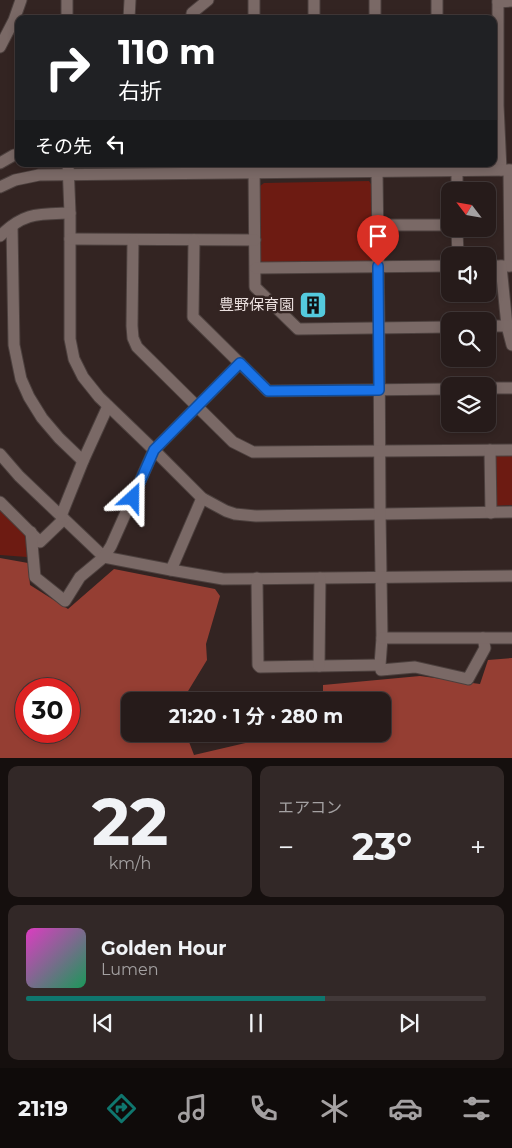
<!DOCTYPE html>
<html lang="ja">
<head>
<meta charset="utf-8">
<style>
	:root { --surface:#261b1a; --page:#322827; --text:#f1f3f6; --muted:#a4a1a2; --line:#423939; --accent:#0f766e }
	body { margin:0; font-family:Montserrat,"Noto Sans JP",sans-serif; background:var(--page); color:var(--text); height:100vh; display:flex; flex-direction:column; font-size:19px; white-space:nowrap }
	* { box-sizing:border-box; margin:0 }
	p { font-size:16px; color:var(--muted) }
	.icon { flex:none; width:28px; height:28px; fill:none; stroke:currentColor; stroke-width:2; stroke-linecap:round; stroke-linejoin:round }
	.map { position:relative; height:758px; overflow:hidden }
	.details { display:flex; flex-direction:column; gap:8px; padding:8px; background:#150f0e; flex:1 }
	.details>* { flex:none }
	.banner { position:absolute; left:15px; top:15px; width:482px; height:152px; border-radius:10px; box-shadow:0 2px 8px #0003,0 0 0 1px var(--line); background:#202124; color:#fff; overflow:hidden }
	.needle { width:32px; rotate:301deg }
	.tools { position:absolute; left:441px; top:182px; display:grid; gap:10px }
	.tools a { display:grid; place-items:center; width:55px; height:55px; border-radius:10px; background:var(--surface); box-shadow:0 2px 8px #0003,0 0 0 1px var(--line); font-size:25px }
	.speed { position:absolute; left:15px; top:678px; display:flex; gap:10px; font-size:25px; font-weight:700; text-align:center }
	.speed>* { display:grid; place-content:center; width:65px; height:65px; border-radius:50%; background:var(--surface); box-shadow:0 2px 8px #0003,0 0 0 1px var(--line); line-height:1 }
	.speed .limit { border:8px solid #d22; background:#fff; color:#111 }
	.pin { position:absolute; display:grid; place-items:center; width:42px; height:42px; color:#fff; margin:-51px -21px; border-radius:50% 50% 50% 0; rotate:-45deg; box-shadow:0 0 5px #0007 }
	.pin .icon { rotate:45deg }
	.me { position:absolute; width:55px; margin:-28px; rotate:24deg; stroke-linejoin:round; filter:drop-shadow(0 0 4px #0008) }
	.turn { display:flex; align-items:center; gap:18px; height:105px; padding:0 20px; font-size:22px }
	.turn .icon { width:65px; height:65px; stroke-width:2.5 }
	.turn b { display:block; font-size:35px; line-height:42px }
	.then { display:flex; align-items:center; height:48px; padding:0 20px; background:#0003; gap:10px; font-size:19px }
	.big { font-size:38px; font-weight:700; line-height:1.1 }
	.details .card { flex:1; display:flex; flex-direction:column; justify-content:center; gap:8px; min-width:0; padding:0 18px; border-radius:10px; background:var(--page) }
	.details .dial { align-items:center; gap:0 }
	.dial b { font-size:65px; line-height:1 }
	.song { display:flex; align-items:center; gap:15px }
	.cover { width:60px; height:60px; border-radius:8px; background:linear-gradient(135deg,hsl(310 70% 55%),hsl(150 70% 35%)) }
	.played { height:5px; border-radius:2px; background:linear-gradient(90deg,var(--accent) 65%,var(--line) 65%) }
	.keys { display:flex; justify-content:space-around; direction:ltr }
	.heat { display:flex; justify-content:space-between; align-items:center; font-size:28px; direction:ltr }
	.details .tiles { flex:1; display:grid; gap:8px; grid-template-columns:1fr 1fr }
	.card:last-child { grid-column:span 2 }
	.trip { position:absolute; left:121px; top:692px; width:270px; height:50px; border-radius:10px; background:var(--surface); box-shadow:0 2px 8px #0003,0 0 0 1px var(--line); font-weight:700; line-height:50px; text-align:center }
	.dock { display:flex; height:80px; justify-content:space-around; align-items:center; background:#0f0b0a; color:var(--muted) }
	.dock .icon { width:35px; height:35px }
	.dock .selected { color:var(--accent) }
	.dock b { font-size:22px; color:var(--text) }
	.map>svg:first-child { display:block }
	.green { fill:#6d1b12 }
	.forest { fill:#953e33; fill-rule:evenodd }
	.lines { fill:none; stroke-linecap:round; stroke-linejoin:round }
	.minor-casing { stroke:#4c403e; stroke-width:13 }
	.minor { stroke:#7a6966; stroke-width:11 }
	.route-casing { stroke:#114b97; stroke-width:12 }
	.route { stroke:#1a73e8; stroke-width:9 }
	.labels { text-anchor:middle; stroke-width:5; stroke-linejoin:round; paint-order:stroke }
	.poi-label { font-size:15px; fill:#ebe0df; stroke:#332422; text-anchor:end }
</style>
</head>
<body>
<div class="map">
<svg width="512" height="758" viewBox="0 0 512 758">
	<rect width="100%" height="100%" fill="#332422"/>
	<g class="green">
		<polygon points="369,181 372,186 373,258 369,262 264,264 259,259 260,186 264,183"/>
		<polygon points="494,455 512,455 512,505 494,506"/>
		<polygon points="0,508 26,535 27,557 0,555"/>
	</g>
	<path class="forest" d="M0 558 28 563 30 585 68 609 114 569 215 589 220 596 206 644 207 660 182 701H130V734H186L194 755 254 741 257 734H382V701H272L273 698 323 697V685L420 676 480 684 488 660 512 658V758H0ZM26 689H69V731H26Z"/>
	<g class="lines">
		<g class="minor-casing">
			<g id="minor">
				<polyline points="67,0 67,19"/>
				<polyline points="254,0 254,19"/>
				<polyline points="314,0 314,19"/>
				<polyline points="375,0 375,19"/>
				<polyline points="437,0 437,19"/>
				<polyline points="498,0 498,105 501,170"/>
				<polyline points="498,2 512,1"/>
				<polyline points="129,19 130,0"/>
				<polyline points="192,19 192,13 208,0"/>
				<polyline points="0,47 14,20 21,0"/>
				<polyline points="0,163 14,155 19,154"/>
				<polyline points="68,164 70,213 70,339 74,359 83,377 99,397 155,451 202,498 226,511 235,514 256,516 512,512"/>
				<polyline points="254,164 255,287 298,329 450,327"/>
				<polyline points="509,170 510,266"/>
				<polyline points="377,171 379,328 380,513 382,638 380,665 381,670 415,667 468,679 485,648 483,638"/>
				<polyline points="457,171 457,191"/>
				<polyline points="0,187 15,180 39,175 512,170"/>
				<polyline points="377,225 450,225"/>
				<polyline points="12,226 14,345 21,379 29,397 42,418 59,438 83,461"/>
				<polyline points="457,229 458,256"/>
				<path d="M0 236C24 212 38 214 70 213"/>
				<polyline points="70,239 255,240"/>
				<polyline points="133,240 132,326 133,338 137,347 233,442 253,452 512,450"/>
				<polyline points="194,240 193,317 268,391 450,389"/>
				<polyline points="488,266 508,266"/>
				<polyline points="501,266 507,326 512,345"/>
				<polyline points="256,268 450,266"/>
				<polyline points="488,326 507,326"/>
				<polyline points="488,388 512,388"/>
				<polyline points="490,450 491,513"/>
				<polyline points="0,454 19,476 104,557 171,570 223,579 512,576"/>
				<polyline points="0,502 40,542 64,519"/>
				<polyline points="61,516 83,461 108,406"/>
				<polyline points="31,532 35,577 65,601 80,577 104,557 111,546 154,450 240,363"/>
				<polyline points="171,570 202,498"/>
				<polyline points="257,578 258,665 260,667 380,665"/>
				<polyline points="382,638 512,638"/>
				<polyline points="319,666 320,578"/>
			</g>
		</g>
		<use href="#minor" class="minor"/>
	</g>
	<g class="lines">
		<g class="route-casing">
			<polyline id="route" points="133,498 154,450 240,363 268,391 379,390 378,266"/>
		</g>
		<use href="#route" class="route"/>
	</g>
	<defs>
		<g id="building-square" transform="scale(1.4375)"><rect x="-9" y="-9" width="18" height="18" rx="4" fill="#54cadd" stroke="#332422"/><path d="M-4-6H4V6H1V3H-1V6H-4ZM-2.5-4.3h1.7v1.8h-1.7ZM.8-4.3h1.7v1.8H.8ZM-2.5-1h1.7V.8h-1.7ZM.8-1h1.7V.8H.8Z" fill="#111"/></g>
	</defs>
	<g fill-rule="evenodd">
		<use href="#building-square" x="313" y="305"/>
	</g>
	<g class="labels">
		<g class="poi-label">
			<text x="294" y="310">豊野保育園</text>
		</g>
	</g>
</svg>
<div class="tools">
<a><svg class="needle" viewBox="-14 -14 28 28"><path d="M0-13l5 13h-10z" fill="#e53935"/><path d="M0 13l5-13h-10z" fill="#a4a1a2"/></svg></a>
<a><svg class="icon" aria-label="sound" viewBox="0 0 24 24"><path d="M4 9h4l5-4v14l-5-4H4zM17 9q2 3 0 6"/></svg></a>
<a><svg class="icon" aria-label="search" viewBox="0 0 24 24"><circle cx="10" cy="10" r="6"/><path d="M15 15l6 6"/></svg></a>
<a><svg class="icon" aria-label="layers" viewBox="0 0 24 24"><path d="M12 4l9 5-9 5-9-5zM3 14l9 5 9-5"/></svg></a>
</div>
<div class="speed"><div class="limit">30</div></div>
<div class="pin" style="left:378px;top:266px;background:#d93025"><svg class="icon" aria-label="arrive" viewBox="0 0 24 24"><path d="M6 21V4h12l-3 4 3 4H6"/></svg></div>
<svg class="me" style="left:133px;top:498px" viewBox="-20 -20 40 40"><path d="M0-17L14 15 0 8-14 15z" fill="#1a73e8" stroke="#fff" stroke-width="4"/></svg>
<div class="trip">21:20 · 1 分 · 280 m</div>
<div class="banner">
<div class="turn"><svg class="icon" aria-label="right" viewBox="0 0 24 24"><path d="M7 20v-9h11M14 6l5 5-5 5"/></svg><div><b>110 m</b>右折</div></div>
<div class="then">その先<svg class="icon" aria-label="left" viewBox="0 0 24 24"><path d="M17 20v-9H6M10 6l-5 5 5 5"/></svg></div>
</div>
</div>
<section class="details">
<div class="tiles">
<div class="card dial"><b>22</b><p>km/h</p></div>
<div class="card"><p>エアコン</p>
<div class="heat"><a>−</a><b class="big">23°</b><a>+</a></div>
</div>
<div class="card">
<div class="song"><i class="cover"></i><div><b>Golden Hour</b><p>Lumen</p></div></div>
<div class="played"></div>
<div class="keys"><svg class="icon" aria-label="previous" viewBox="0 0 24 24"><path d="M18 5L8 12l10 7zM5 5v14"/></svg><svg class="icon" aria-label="pause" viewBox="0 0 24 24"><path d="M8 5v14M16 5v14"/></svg><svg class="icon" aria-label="next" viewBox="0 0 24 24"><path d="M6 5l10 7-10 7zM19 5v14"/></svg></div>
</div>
</div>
</section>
<nav class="dock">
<b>21:19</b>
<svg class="icon selected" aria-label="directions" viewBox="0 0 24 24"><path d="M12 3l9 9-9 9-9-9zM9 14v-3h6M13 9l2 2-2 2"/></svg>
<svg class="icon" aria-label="music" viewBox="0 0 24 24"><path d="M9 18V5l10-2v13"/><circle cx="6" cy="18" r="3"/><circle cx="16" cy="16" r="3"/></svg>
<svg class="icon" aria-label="phone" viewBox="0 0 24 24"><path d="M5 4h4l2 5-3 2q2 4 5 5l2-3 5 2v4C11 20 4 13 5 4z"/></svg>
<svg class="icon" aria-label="climate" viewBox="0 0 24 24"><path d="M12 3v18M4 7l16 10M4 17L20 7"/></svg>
<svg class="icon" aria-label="car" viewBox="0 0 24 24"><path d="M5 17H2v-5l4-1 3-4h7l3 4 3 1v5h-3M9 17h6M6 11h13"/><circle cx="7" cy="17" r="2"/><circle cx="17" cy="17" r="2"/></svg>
<svg class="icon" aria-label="filters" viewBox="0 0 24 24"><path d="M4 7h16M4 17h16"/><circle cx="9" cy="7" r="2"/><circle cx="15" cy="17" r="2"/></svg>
</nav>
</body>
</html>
